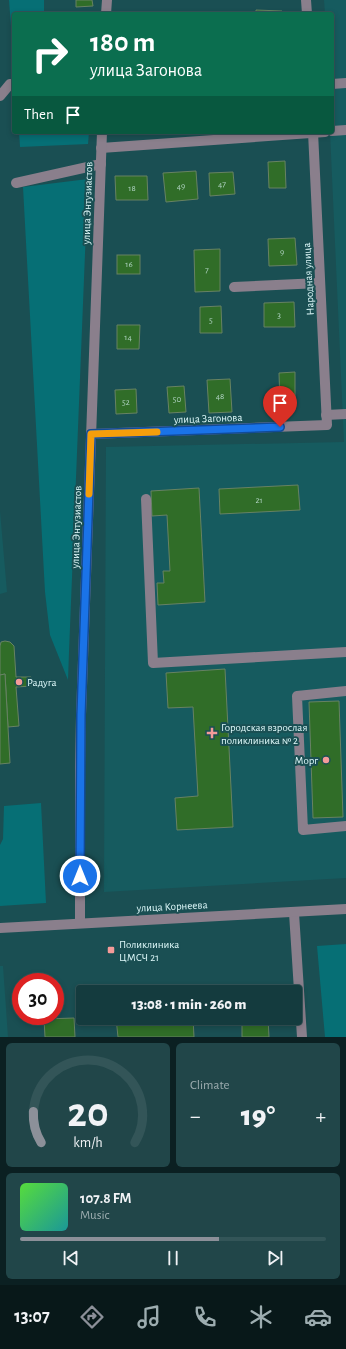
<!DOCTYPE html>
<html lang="en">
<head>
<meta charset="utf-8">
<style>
	:root { --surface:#143b3e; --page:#214649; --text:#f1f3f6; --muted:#9dadb0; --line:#335558; --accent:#8c9099 }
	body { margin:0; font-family:"Alegreya Sans",sans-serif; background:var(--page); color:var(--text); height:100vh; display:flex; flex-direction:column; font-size:15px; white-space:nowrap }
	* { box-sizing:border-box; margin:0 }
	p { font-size:13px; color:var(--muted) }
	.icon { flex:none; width:22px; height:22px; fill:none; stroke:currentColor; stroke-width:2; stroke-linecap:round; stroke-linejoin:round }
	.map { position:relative; height:1037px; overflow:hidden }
	.details { display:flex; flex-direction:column; gap:6px; padding:6px; background:#0b2022; flex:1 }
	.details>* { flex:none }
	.hud { position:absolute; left:12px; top:12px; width:322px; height:122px; border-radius:4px; box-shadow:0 2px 6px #0003,0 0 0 1px var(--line); background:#0b6e4f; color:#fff; overflow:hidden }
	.speed { position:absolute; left:12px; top:973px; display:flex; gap:8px; font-size:20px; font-weight:700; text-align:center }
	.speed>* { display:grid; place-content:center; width:52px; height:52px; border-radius:50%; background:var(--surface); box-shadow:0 2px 6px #0003,0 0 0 1px var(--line); line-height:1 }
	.speed .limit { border:6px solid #d22; background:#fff; color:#111 }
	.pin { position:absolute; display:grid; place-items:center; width:34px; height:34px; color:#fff; margin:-41px -17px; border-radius:50% 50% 50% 0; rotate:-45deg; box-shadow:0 0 4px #0007 }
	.pin .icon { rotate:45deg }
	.me { position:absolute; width:44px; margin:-22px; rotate:0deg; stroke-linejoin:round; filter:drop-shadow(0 0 3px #0008) }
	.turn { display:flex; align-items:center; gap:14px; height:84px; padding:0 12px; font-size:18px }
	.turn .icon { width:52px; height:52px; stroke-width:2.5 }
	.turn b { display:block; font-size:28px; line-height:34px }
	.then { display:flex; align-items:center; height:38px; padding:0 12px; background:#0003; gap:8px; font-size:15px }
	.big { font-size:30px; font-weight:800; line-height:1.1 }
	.details .card { flex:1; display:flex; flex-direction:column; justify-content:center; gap:6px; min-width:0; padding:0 14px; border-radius:6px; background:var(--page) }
	.details .dial { align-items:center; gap:0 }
	.dial svg { height:104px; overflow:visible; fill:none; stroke:var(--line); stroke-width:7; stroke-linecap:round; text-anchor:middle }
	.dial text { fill:var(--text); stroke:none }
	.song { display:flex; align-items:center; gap:12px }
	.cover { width:48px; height:48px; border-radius:6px; background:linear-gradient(135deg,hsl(110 70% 55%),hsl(180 70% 35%)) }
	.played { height:4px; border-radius:2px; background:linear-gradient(90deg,var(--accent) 65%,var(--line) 65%) }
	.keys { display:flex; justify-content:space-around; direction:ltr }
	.heat { display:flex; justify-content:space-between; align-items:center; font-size:22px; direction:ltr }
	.details .tiles { flex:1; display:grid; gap:6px; grid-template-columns:1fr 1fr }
	.card:last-child { grid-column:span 2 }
	.trip { position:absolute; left:76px; top:985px; width:226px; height:40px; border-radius:4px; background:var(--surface); box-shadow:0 2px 6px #0003,0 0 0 1px var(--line); font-weight:800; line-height:40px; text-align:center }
	.tab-bar { display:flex; height:64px; justify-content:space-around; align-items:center; background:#081819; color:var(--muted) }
	.tab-bar .icon { width:28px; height:28px }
	.tab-bar .current { color:var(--accent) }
	.tab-bar b { font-size:18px; color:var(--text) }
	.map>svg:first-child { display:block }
	.built { fill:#165b5f }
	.green { fill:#066f75 }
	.building { fill:#306d28; stroke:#678263 }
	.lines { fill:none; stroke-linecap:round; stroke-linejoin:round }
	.minor { stroke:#8a7f8c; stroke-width:10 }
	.route-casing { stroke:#114b97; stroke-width:10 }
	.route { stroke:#1a73e8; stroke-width:7 }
	.slow { stroke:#f59e0b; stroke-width:7 }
	.poi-dot { fill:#f59b99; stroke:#1a4f53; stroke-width:1.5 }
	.labels { text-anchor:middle; stroke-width:4; stroke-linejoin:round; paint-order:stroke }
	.number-label { font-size:9px; fill:#b2d5c5 }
	.street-label { font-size:11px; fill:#ddf8f9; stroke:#1a4f53 }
	.poi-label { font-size:11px; fill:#ddf8f9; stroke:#1a4f53; text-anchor:start }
</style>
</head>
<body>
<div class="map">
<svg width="346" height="1037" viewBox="0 0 346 1037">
	<rect width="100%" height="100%" fill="#1a4f53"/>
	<g class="built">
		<polygon points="324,0 346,0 346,878 104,892 106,447 344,442 330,132 332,132 332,14 325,14"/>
		<polygon points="0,511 7,592 0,594"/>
		<polygon points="0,966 3,966 8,1037 0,1037"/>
	</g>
	<g class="green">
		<polygon points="9,0 44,0 44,14 14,14 14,67"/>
		<polygon points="19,132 89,132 88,144 20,147"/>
		<polygon points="88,179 69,652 68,680 50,635 45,592 23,187"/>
		<polygon points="41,803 46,903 0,906 0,845 3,839 4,806"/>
		<polygon points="346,944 346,1037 325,1037 317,946"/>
	</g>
	<g class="building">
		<polygon points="76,0 92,0 93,6 76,7"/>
		<polygon points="256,10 282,11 282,14 256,14"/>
		<polygon points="285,161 286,188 269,188 268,162"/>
		<polygon points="196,171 198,199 166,202 163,173"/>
		<polygon points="233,172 235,194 210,196 209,173"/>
		<polygon points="115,176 147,176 148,200 116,200"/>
		<polygon points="295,238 297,265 269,266 268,239"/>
		<polygon points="220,249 220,291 195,292 194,250"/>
		<rect x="117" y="255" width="23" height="19"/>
		<polygon points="294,302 295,327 264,327 264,303"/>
		<polygon points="221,306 222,333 200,333 200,307"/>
		<polygon points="117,325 140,325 139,349 117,349"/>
		<polygon points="295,372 295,403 280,404 279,373"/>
		<polygon points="230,379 232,412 209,413 207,380"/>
		<polygon points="184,386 186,412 169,413 167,387"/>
		<polygon points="136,389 137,413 116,414 115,390"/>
		<polygon points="298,485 300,510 220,514 219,489"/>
		<polygon points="199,488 205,602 158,605 157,583 164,583 163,571 170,571 167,515 152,516 151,491"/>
		<polygon points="5,641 10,642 14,646 16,677 31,677 32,686 16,687 19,726 8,727 5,674 0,675 0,646 1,642"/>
		<polygon points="225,669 233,827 177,830 175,798 198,796 193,707 168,708 166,673"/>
		<polygon points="5,674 10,763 0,764 0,675"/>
		<polygon points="339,701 343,817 313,818 309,702"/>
		<polygon points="74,1018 75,1037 45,1037 44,1019"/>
		<polygon points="116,1018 193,1018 194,1037 118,1037"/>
		<polygon points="242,1018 268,1018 269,1037 242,1037"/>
	</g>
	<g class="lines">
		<g class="minor">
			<polyline points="306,0 307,14"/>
			<polyline points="106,14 107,0"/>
			<polyline points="332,84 346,83"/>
			<polyline points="0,96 10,84"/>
			<polyline points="332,131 346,130"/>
			<polyline points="101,148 325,132"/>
			<polyline points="16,183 101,164"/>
			<polyline points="234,287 320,283"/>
			<polyline points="326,415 346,414"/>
			<polyline points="91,434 327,425 313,132"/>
			<polyline points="146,499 153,663 346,652"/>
			<polyline points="346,691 297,696 303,830 346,826"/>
			<polyline points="294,913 302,1037"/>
			<polyline points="80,923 80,766 81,715 102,132"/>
			<polyline points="0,928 346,909"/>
		</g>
	</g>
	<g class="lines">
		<g class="route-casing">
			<polyline id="route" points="80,876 81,715 91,434 280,427"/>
		</g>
		<use href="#route" class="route"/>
		<polyline class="slow" points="89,494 91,434 157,432"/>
	</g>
	<g class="poi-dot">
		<circle cx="19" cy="682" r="4"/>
		<path d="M210 727h4v4h4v4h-4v4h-4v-4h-4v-4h4z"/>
		<circle cx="326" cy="760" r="4"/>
		<rect x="107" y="946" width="8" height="8" rx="2"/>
	</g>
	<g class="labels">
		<g class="number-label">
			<text x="222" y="187">47</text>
			<text x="181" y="189">49</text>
			<text x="132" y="191">18</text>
			<text x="282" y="255">9</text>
			<text x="129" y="267">16</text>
			<text x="207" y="273">7</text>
			<text x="279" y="318">3</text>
			<text x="211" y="323">5</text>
			<text x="128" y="340">14</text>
			<text x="220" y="399">48</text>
			<text x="177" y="402">50</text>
			<text x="126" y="405">52</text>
			<text x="259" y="503">21</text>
		</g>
		<g class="street-label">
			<text transform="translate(87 203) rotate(-88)" y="4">улица Энтузиастов</text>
			<text transform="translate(308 279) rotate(-93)" y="4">Народная улица</text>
			<text transform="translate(208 418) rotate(-2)" y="4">улица Загонова</text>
			<text transform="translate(76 527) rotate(-88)" y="4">улица Энтузиастов</text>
			<text transform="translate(172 906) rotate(-3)" y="4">улица Корнеева</text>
		</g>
		<g class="poi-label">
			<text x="27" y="686">Радуга</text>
			<text x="221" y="731">Городская взрослая<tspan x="221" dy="13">поликлиника № 2</tspan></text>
			<text x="318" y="764" text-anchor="end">Морг</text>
			<text x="119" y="948">Поликлиника<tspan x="119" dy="13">ЦМСЧ 21</tspan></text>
		</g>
	</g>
</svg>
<div class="speed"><div class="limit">30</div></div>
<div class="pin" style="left:280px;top:427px;background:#d93025"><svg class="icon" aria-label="arrive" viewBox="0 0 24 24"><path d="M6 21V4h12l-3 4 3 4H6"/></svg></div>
<svg class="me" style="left:80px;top:876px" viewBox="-20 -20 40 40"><circle r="17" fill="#1a73e8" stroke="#fff" stroke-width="3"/><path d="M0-11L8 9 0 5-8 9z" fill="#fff"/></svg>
<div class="trip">13:08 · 1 min · 260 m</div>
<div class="hud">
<div class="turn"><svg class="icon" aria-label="right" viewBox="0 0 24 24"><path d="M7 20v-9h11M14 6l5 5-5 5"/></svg><div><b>180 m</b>улица Загонова</div></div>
<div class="then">Then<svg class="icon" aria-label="arrive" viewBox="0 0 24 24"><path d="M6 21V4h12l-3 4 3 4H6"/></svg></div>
</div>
</div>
<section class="details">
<div class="tiles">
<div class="card dial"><svg viewBox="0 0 100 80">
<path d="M14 69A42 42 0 1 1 86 69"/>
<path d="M14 69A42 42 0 0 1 8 45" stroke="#8c9099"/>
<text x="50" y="56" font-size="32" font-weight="700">20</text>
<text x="50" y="72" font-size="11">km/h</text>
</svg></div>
<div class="card"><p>Climate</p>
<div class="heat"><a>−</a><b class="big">19°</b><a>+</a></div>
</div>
<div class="card">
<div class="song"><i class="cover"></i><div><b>107.8 FM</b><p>Music</p></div></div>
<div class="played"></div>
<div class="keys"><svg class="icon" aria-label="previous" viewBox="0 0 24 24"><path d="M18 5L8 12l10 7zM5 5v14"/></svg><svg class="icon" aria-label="pause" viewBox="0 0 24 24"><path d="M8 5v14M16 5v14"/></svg><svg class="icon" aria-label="next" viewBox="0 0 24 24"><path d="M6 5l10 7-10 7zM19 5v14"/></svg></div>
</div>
</div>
</section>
<nav class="tab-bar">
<b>13:07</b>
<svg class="icon current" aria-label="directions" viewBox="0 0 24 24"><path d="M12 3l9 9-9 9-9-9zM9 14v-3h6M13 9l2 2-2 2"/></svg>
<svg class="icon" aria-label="music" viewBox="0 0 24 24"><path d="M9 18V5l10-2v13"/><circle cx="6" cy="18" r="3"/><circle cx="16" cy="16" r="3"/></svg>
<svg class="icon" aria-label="phone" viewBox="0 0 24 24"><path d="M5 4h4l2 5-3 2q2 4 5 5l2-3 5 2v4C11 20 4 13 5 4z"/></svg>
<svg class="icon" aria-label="climate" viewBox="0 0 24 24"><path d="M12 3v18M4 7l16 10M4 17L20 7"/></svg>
<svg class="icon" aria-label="car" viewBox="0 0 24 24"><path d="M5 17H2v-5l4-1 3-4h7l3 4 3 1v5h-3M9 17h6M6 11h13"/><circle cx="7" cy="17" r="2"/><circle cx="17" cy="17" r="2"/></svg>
</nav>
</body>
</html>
